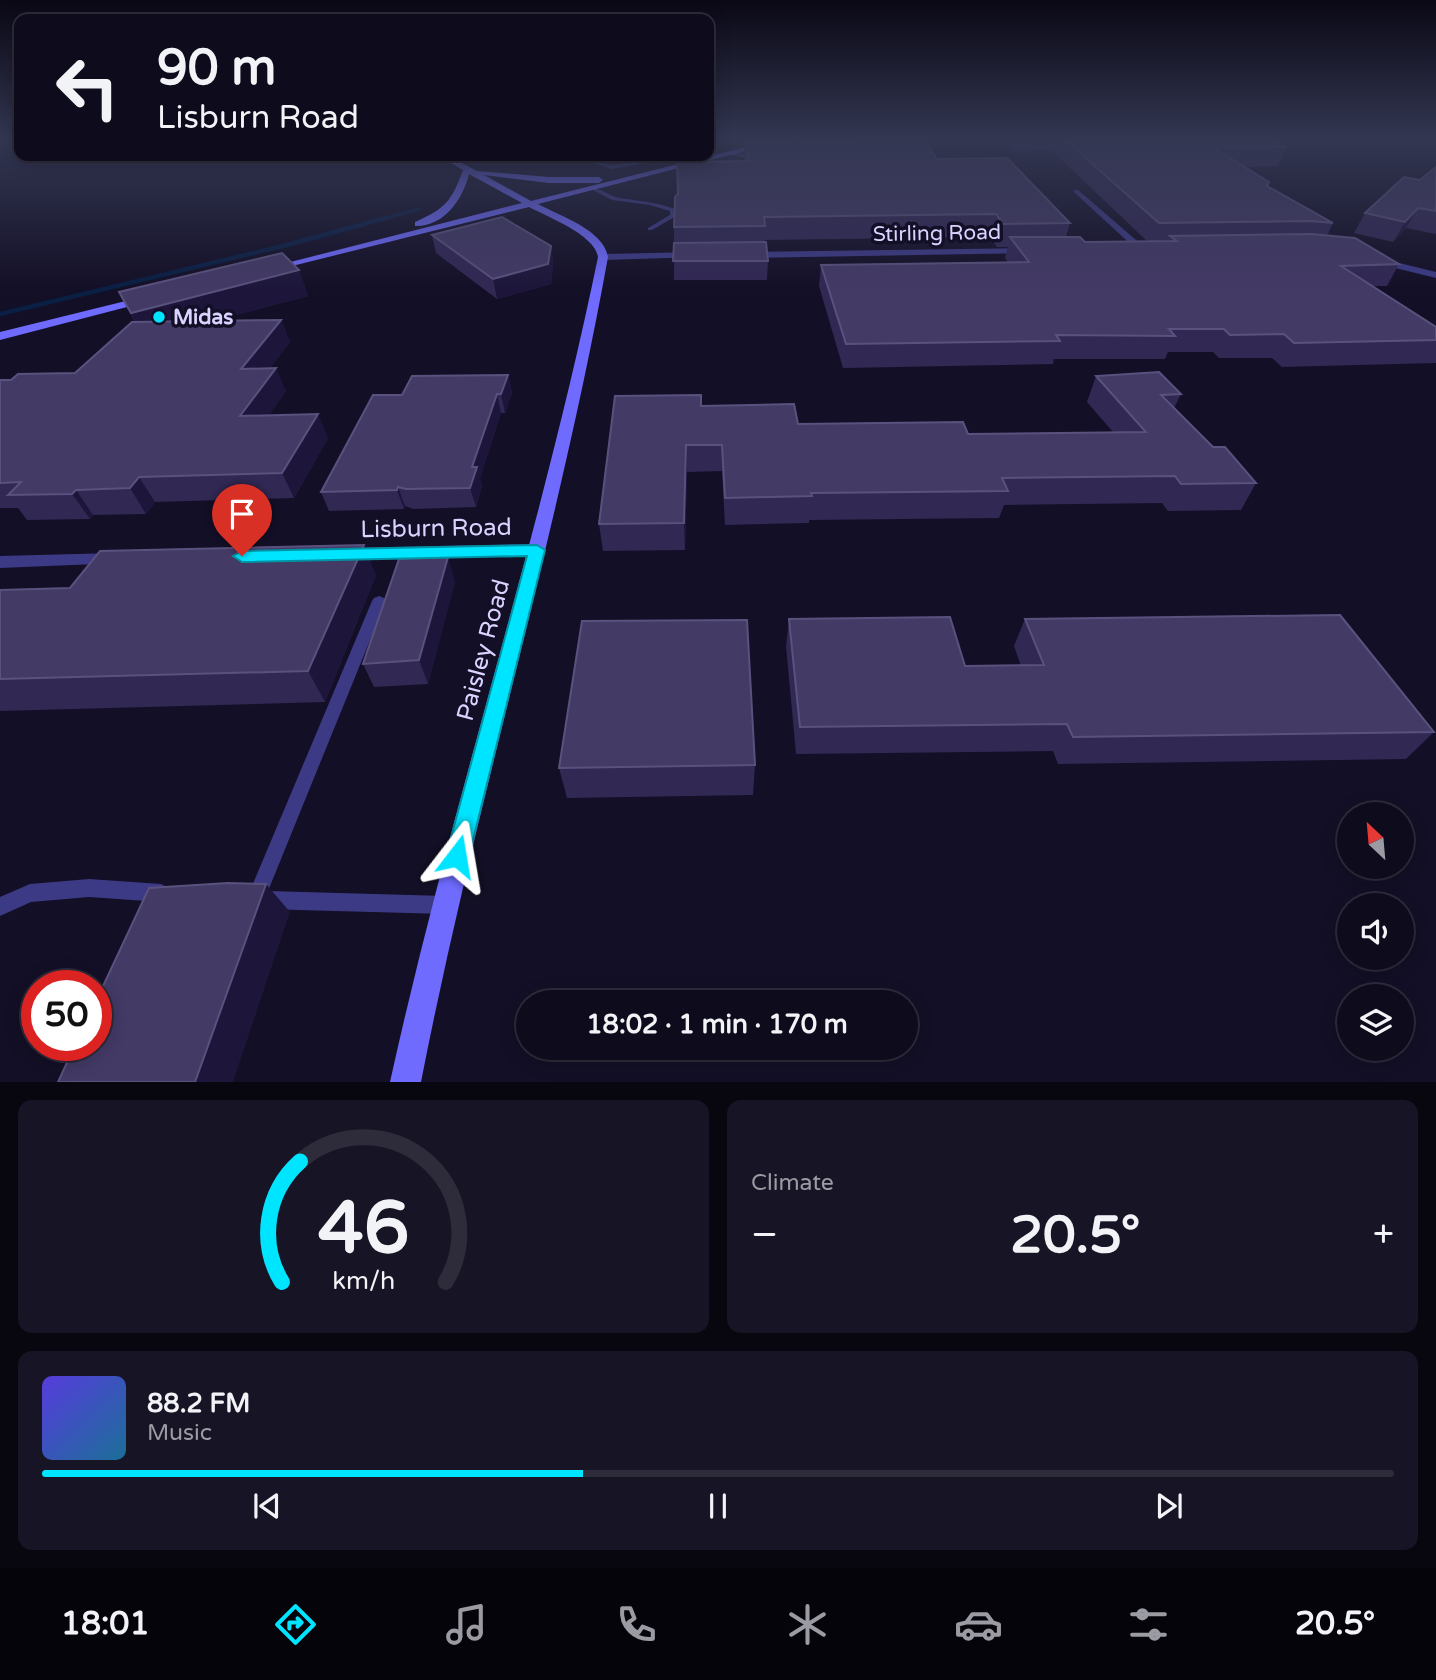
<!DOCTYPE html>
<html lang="en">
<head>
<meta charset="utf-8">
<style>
	:root { --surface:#0e0b1c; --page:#171425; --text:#f1f3f6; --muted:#9b9ba3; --line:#2e2b3b; --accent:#00e5ff }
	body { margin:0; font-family:"Varela Round",sans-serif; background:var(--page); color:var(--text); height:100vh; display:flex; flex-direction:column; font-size:26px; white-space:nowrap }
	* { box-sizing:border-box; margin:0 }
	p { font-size:23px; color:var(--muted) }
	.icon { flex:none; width:38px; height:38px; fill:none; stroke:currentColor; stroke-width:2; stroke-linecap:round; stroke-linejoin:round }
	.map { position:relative; height:1082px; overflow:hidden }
	.panel { display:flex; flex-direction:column; gap:18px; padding:18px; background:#08060f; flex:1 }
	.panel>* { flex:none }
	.banner { position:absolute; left:14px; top:14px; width:700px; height:147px; border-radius:14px; box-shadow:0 4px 18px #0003,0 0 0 2px var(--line); background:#0e0b1c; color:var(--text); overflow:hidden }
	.needle { width:46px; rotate:334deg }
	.buttons { position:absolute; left:1337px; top:802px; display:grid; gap:14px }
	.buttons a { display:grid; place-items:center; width:77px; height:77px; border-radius:50%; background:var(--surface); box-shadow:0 4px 18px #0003,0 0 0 2px var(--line); font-size:35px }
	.speed { position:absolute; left:21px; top:970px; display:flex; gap:14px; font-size:35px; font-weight:700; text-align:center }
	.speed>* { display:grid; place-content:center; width:91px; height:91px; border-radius:50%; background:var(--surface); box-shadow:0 4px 18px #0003,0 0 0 2px var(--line); line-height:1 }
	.speed .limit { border:10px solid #d22; background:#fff; color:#111 }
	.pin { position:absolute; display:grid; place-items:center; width:60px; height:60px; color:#fff; margin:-72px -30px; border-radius:50% 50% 50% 0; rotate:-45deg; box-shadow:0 0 7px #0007 }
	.pin .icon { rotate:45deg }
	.me { position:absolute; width:77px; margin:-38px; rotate:14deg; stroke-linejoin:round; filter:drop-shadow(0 0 5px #0008) }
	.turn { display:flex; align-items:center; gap:24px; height:147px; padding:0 28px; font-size:32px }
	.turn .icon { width:91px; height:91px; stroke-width:2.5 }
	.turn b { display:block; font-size:49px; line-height:60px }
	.big { font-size:52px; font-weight:800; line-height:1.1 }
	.panel .tile { flex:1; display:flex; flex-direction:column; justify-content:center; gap:10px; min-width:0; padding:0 24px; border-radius:14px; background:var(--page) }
	.panel .dial { align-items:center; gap:0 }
	.dial svg { height:182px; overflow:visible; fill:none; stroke:var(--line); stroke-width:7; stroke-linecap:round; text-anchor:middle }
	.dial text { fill:var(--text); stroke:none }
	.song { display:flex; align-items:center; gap:21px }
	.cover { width:84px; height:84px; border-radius:10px; background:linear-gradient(135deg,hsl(250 70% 55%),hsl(200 70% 35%)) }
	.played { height:7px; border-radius:4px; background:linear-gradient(90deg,var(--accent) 40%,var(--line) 40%) }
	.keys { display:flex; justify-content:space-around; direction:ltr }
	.heat { display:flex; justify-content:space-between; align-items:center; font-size:38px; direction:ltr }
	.panel .tiles { flex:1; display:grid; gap:18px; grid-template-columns:1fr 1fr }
	.tile:last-child { grid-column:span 2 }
	.trip { position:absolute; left:516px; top:990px; width:402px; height:70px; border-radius:35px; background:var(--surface); box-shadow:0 4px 18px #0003,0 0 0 2px var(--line); font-weight:800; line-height:70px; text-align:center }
	.menu { display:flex; height:112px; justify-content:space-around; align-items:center; background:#06040b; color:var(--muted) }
	.menu .icon { width:49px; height:49px }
	.menu .selected { color:var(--accent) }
	.menu b { font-size:32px; color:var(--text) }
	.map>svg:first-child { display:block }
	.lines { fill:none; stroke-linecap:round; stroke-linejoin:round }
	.stream-far1 { stroke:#0a1f44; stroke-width:3.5 }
	.stream { stroke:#0a1f44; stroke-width:4.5 }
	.lane { fill:#3d3a85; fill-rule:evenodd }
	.street { fill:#3d3a85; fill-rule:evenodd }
	.secondary { fill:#6f6bff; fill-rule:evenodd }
	.wall { fill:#312854 }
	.shaded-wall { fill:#1d163a }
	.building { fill:#433a66; stroke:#5a527e; stroke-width:2 }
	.route { fill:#00e5ff; stroke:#0095a6; stroke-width:2 }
	.poi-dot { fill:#00e5ff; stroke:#130f26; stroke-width:2.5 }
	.labels { text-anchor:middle; stroke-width:7; stroke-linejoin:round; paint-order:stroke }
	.far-street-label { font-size:21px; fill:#d9d4ff; stroke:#130f26 }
	.far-poi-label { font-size:21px; font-weight:bold; fill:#d9d4ff; stroke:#130f26; text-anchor:start }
	.street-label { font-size:24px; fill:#d9d4ff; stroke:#130f26 }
</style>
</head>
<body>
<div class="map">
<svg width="1436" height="1082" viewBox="0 0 1436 1082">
	<rect width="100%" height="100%" fill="#130f26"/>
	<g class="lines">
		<polyline class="stream-far1" points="379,220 420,209"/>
		<polyline class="stream" points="0,314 283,246 386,218"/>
		<g class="lane">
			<polygon points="750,138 757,138 769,145 764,146"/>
			<polygon points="733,152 760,157 763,159 760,161 731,155"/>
			<polygon points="572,156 580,156 612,165 673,156 685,156 612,169"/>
			<polygon points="694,156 701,156 709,160 704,161"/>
			<path d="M593 188C602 189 610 196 619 198 639 201 656 202 675 209L676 216 652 230H648V228L670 215V211L650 205 612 200 593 190Z"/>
			<polygon points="1074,190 1078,190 1144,247 1144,251 1138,251 1074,192"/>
			<polygon points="379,596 384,598 386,601 268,891 445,896 452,898 454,905 452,912 445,914 263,909 249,905 247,898 372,601 374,598"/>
			<polygon points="89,879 161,884 167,887 170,893 167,899 161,902 89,897 31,902 0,916 0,897 30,884"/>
		</g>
		<g class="street">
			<polygon points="1029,248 1034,251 1033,253 746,258 741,255 746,252"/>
			<polygon points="697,252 701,253 701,257 603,260 598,257 603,254"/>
			<polygon points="1375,257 1436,272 1436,278 1371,262 1371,258"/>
			<polygon points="537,544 546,550 543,554 346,560 337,554 346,548"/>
			<polygon points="115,553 121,555 124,559 121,563 0,568 0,556"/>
		</g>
		<g class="secondary">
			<path d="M782 138H796L538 204C560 216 604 230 608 257 558 535 475 805 421 1082H390C451 805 541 535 598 257 595 235 548 217 529 207L268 272 263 269 522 203 469 174C463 199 444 227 415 226V222C446 208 451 202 463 170L439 156H448L477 171 549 177H599L603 180 599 183H549L484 175 531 201Z"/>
			<polygon points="146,296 150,297 150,301 0,340 0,332"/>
		</g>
	</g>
	<g class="wall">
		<polygon points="835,138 923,138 937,159 1070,223 1066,237 1085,242 1147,241 1051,150 1016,151 1002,138 1270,138 1287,147 1278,166 1244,167 1267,186 1333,223 1327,236 1399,264 1387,286 1373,286 1436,327 1436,363 1282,367 1272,358 1219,358 1213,352 1168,352 1165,359 1054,359 1053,364 843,368 819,286 821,265 1008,262 1005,258 1008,247 997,247 990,237 765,240 768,261 767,280 674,280 674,227 744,161 744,142 769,145 835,141"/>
		<polygon points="1436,167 1436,234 1406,228 1393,242 1354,233 1365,213 1420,180"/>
		<polygon points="432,235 551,246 553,265 551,284 497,299 436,253"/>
		<polygon points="299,270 308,296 213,321 281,320 290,342 270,368 286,391 269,415 328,438 294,498 155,502 146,514 93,515 90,519 27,520 18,508 0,508 0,380 75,373 135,322 119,292"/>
		<polygon points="508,375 512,393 505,413 501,413 480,478 482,486 476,507 413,509 405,506 404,509 329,511 321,492 402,395"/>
		<polygon points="1096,376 1181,394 1174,408 1213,447 1256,483 1241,510 1168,511 1162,503 1004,505 999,518 809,520 809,523 725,525 722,471 687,472 685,550 603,551 599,524 701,406 798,424 968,434 1113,432 1087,402"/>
		<polygon points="376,575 325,702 0,711 0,590 70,588"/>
		<polygon points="455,581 428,684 374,687 363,664"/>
		<polygon points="789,619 965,666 1021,666 1014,646 1025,619 1434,732 1406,759 1058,764 1053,751 796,754 786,646"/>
		<polygon points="755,765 753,795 567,798 559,768"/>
	</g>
	<g class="shaded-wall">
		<polygon points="848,138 859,138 858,147 847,149"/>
		<polygon points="1418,208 1406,228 1393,242 1405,222"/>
		<polygon points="551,246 553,265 551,284 497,299 493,279"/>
		<polygon points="299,270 308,296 145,339 131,313"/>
		<polygon points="281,320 290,342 252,392 241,369"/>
		<polygon points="276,368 286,391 252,440 240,416"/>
		<polygon points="508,375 512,393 505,413 501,394"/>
		<polygon points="497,394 501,413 480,478 482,486 476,507 470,488 472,467"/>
		<polygon points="318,414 328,438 294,498 282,473"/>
		<polygon points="686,445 687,472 685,550 684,523"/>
		<polygon points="139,477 155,502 146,514 130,488"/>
		<polygon points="398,487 405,506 404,509 397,490"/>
		<polygon points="76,490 93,515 90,519 72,494"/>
		<polygon points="364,545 376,575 325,702 308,671"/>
		<polygon points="448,557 455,581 428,684 419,660"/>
		<polygon points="266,884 290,912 233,1082 195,1082"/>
	</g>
	<g class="building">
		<polygon points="862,138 923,138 937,159 1007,158 1070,223 1003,224 996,214 764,217 765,226 674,227 675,197 678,194 677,162 749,161 744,142 769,145 797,142 867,141"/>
		<polygon points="1063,138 1270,138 1287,147 1214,148 1269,182 1267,186 1333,223 1312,221 1159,223"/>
		<polygon points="1436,167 1436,211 1418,208 1405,222 1365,213 1404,177 1420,180"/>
		<polygon points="502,217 551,246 548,264 493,279 432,235"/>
		<polygon points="1311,234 1355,238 1399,264 1341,266 1436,327 1436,340 1294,343 1284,334 1230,335 1224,329 1169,329 1175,336 1056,335 1060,341 846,344 821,265 1029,262 1010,237 1080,237 1085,242 1177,241 1170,236"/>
		<polygon points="766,242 768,261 673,261 674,243"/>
		<polygon points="282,253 299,270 131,313 119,292"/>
		<polygon points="281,320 241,369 276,368 240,416 318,414 282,473 139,477 130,488 76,490 72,494 8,495 21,482 0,483 0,380 11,380 18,374 75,373 132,322"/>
		<polygon points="1159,372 1181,394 1161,395 1213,447 1225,447 1256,483 1181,484 1175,476 1002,478 1008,491 811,493 812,496 725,498 722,445 686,445 684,523 599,524 615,396 701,395 701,406 794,404 798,424 963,422 968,434 1146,432 1096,376"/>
		<polygon points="508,375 501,394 497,394 472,467 477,467 470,488 406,489 398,487 397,490 321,492 373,395 402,395 412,376"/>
		<polygon points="364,545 308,671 0,679 0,590 70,588 100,551"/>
		<polygon points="448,557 419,660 363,664 399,559"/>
		<polygon points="1340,615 1434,732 1073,737 1067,724 800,727 789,619 950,617 965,666 1044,665 1025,619"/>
		<polygon points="747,620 755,765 559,768 582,621"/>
		<polygon points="228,883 266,884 195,1082 58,1082 75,1045 96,1045 96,1001 149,888"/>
	</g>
	<linearGradient id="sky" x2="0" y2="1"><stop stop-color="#0a0815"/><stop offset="0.48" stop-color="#333752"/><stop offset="1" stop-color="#333752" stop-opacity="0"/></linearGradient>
	<rect width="1436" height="290" fill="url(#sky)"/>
	<polygon class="route" points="537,545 545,550 469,856 465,863 457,867 449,863 446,856 527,556 242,562 233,556 242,551"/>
	<circle class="poi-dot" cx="159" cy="317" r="7"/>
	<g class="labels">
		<g class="far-street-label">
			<text transform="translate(937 233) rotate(-1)" y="7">Stirling Road</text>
		</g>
		<g class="far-poi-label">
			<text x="173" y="324">Midas</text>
		</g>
		<g class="street-label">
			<text transform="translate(436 528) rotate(-1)" y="8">Lisburn Road</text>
			<text transform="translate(483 650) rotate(-75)" y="8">Paisley Road</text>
		</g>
	</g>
</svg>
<div class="buttons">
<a><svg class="needle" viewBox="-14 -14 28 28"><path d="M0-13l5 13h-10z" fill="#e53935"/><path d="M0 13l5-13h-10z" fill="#9b9ba3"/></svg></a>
<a><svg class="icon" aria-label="sound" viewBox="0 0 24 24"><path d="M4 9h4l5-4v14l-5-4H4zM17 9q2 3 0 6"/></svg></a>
<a><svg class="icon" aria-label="layers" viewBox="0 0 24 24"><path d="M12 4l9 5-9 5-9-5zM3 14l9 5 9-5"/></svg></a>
</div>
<div class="speed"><div class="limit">50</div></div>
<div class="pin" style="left:242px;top:556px;background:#d93025"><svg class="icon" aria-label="arrive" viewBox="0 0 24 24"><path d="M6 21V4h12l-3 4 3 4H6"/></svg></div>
<svg class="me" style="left:457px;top:856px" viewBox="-20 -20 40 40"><path d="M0-17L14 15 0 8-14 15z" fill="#00e5ff" stroke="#fff" stroke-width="4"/></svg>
<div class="trip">18:02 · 1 min · 170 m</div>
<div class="banner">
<div class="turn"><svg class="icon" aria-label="left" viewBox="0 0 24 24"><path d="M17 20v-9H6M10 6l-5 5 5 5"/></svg><div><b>90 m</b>Lisburn Road</div></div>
</div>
</div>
<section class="panel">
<div class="tiles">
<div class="tile dial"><svg viewBox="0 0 100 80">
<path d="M14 69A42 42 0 1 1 86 69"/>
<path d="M14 69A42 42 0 0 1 22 16" stroke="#00e5ff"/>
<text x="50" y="56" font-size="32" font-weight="700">46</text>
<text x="50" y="72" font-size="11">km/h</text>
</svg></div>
<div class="tile"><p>Climate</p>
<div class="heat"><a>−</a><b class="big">20.5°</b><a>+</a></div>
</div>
<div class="tile">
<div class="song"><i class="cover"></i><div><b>88.2 FM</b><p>Music</p></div></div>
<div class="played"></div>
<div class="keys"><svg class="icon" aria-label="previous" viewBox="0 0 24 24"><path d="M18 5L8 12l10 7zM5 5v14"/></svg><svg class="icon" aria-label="pause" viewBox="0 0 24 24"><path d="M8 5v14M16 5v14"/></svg><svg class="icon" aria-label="next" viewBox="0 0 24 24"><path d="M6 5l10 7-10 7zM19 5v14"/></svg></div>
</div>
</div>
</section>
<nav class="menu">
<b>18:01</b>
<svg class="icon selected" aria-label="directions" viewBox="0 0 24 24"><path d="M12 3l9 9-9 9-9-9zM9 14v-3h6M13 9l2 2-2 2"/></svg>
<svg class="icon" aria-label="music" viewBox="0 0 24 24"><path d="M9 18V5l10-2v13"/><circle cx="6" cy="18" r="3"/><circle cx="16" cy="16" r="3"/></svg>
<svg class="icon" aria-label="phone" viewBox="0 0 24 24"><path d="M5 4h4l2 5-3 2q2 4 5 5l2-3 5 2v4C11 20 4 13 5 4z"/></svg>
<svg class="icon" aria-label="climate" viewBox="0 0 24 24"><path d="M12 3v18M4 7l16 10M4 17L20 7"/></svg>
<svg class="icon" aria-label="car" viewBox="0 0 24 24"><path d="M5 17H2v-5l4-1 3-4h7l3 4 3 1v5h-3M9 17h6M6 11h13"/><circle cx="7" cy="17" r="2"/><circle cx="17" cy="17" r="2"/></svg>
<svg class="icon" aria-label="filters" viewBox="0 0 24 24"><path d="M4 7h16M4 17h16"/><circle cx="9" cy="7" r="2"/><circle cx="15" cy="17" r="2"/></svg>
<b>20.5°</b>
</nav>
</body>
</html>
